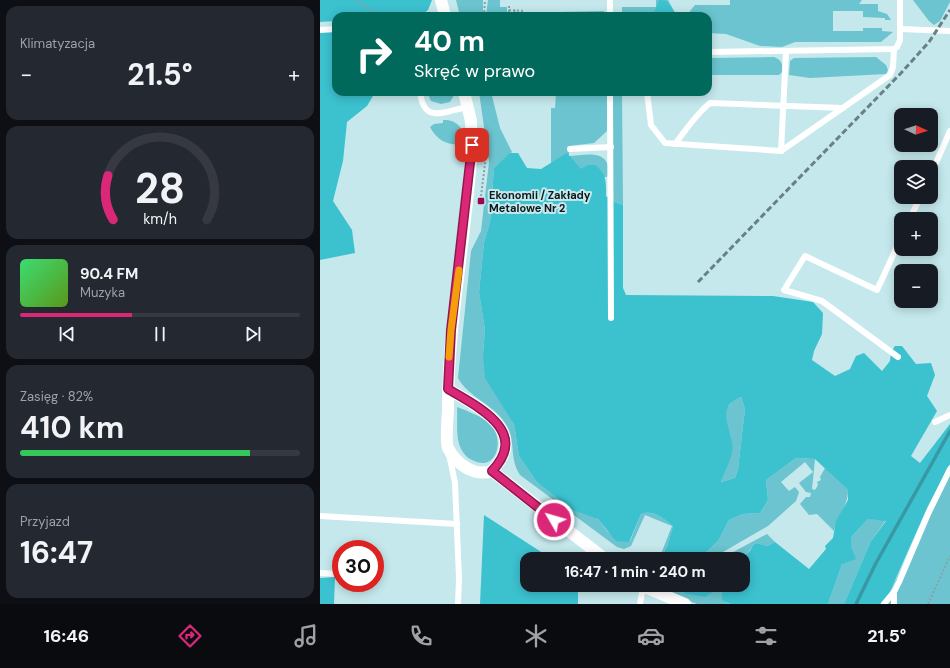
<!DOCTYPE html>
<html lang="pl">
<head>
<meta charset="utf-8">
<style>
	:root { --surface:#171b24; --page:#242831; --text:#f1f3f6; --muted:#9ea1a6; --line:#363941; --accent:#db2777 }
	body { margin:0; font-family:"DM Sans",sans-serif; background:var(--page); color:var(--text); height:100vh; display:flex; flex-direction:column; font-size:15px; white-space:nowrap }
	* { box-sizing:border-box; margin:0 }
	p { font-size:13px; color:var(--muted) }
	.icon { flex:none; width:22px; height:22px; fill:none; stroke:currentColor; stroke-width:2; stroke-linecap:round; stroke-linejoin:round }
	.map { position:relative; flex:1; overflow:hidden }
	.side { display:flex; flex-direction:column; gap:6px; padding:6px; background:#0d0f14; width:320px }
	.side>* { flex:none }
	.hud { position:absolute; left:12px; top:12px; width:380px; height:84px; border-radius:12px; box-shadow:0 2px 10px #0003; background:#00695c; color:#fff; overflow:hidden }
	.needle { width:26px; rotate:93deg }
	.tools { position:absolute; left:574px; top:108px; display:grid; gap:8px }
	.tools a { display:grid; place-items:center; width:44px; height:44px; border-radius:8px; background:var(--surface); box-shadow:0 2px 10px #0003; font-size:20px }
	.speed { position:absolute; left:12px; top:540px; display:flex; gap:8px; font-size:20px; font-weight:700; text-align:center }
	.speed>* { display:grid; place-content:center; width:52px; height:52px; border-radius:50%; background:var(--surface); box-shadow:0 2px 10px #0003; line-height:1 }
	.speed .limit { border:6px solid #d22; background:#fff; color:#111 }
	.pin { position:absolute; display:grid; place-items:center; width:34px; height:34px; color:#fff; margin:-17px; border-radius:8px; box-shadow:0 2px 6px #0006 }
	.me { position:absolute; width:44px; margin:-22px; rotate:308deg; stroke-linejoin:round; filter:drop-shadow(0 0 3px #0008) }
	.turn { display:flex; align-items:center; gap:14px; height:84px; padding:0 16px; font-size:18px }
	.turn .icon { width:52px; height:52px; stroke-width:2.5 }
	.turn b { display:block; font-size:28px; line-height:34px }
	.big { font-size:30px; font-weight:700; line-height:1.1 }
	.side .widget { flex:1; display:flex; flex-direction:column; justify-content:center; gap:6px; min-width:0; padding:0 14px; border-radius:12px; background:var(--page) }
	.side .dial { align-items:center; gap:0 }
	.dial svg { height:104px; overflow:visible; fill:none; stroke:var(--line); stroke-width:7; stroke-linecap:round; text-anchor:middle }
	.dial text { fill:var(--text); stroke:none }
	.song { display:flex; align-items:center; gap:12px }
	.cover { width:48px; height:48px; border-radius:6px; background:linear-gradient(135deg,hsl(140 70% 55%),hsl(90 70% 35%)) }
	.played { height:4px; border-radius:2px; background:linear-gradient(90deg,var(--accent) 40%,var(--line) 40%) }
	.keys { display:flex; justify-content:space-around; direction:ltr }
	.heat { display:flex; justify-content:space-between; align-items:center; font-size:22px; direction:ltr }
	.charge { height:6px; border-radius:3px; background:linear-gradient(90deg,#34c759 82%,var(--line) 0) }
	.trip { position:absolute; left:200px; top:552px; width:230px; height:40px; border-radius:12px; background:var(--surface); box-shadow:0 2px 10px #0003; font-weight:700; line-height:40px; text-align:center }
	.tab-bar { display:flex; height:64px; justify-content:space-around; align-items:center; background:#090b0e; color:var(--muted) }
	.tab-bar .icon { width:28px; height:28px }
	.tab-bar .current { color:var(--accent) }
	.tab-bar b { font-size:18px; color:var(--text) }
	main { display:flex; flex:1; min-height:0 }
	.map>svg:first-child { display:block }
	.green { fill:#6bc4cf }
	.forest { fill:#3cc1cf; fill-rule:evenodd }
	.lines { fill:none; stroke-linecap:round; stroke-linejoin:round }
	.stream { stroke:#3899a4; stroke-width:3.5 }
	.path { stroke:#87a3a7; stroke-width:2; stroke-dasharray:2 2; stroke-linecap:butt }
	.lane { stroke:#fff; stroke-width:6 }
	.street { stroke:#fff; stroke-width:12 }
	.rail { stroke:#688184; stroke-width:3; stroke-dasharray:6 3; stroke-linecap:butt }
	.route-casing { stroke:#8e194d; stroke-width:10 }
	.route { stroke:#db2777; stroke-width:7 }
	.slow { stroke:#f59e0b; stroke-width:7 }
	.poi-dot { fill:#9d054f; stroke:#c4e8ec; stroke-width:1.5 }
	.labels { text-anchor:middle; stroke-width:4; stroke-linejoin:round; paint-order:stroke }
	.poi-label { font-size:11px; font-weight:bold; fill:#0d1a1c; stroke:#c4e8ec; text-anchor:start }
</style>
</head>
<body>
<main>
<section class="side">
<div class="widget"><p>Klimatyzacja</p>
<div class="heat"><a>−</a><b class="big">21.5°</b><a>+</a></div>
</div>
<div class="widget dial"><svg viewBox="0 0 100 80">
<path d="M14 69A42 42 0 1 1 86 69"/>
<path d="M14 69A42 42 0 0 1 10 35" stroke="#db2777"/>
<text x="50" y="56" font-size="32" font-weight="700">28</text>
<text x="50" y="72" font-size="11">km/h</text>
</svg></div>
<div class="widget">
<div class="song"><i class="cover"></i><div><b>90.4 FM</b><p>Muzyka</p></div></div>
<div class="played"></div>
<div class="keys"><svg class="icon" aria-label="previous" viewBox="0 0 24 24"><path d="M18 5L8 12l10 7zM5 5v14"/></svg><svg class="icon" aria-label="pause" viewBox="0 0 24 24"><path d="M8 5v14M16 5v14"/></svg><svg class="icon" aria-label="next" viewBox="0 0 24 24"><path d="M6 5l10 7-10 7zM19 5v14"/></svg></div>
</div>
<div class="widget"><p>Zasięg · 82%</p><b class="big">410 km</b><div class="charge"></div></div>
<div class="widget"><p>Przyjazd</p><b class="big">16:47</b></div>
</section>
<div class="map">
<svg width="630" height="604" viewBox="0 0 630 604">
	<rect width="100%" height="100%" fill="#c4e8ec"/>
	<g class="green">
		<polygon points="136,0 163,0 163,16 140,16"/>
		<polygon points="168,0 180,0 180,7 187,7 187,16 166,16"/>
		<polygon points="336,0 348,0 357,16 302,16 302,7 336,7"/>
		<polygon points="410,0 542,0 539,4 558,4 558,11 567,14 571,20 565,20 565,18 543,17 543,11 513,11 513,31 543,31 543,28 562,28 562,31 573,32 561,42 475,42 462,47 440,46 406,34 388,33 388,16 366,16 375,5 410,5"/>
		<polygon points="593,0 630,0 630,2 620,21 614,25 609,21"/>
		<polygon points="284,11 284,16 199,16 197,13"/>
		<path d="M454 57C462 60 463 65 462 72L459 75H388V58Z"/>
		<polygon points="556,57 566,65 568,70 566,74 490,78 469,75 470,61 474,58"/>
		<polygon points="107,92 136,92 130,102 121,104 111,101"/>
		<path d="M159 92H171L180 128 192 152 174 168 170 222 164 243 159 292 165 330 163 354 194 424 199 456 216 481 278 519 288 532 310 541 321 514C334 509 344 519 353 526L347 547 340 559H339L352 526 325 515 311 546 304 549 297 547 200 475C188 456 197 440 185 423 174 405 147 396 138 378L151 251 161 231 169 162Z"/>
		<path d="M236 92H287V131L274 143 249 146V156C263 155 283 150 288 165 290 170 289 173 287 177H231V108H235Z"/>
		<polygon points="293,92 302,92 303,205 293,202"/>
		<path d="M123 120C137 119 146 130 145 144 129 146 118 142 110 127L114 124 123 123Z"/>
		<polygon points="421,397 425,409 418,469 415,478 401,482 411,437 406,423 406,409 414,400"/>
		<path d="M137 407C147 411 159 415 168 422 186 436 178 474 152 460 147 458 144 454 141 449 135 437 138 420 137 407Z"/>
		<path d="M476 458 495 459 492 489 495 490 498 485 497 482 501 480 500 477 505 468 528 490C528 507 517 515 514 531L497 514 489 515 480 504 486 497H490L491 493 486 492 479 483 493 472 485 462 461 482 469 491 475 487 479 492 476 501 448 526 391 559H379L398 541 409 520 423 514 440 513 448 500 446 480Z"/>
		<polygon points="630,469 630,604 560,604 569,594"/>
		<polygon points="548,519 566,520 551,541 524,604 508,604 522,564 531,547 531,537"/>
		<path d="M447 534 455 542 447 546 437 543 433 545C426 560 414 559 400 559Z"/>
		<polygon points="393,585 406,585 402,593 407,603 410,604 377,604 350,593 356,588 364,593 393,592"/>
	</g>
	<g class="forest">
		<polygon points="0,0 112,0 108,10 100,16 16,16 16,21 0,22"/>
		<polygon points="339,0 347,1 357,16 333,16"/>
		<polygon points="0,32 16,32 16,92 76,92 53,96 47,106 27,122 23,161 13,201 32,230 35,253 0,260"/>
		<path d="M190 153H198L207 168 221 169 247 153 261 169 268 165H275C287 174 286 182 286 196L294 202 303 205V288L306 295 453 296 493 302 503 313 502 334 494 351 492 360 515 376 530 369 536 356 544 353 562 371 570 361 571 352 575 346H582L596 364 611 363 615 375 607 396 617 411 591 456 600 463 630 424V464L608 506 569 594 560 604H524L551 541 566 521 548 519 531 537V547L536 559 522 564 508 604H410L402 600V593L406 585H423V559H420L430 551 433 545 437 543 447 546 455 542 489 569 506 549 505 546 513 538 516 521 528 500V490L495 459 476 458 446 480 448 500 440 513 423 514 409 520 398 541 379 559H340L347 547 353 526C344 519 334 509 321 514L309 542 296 541 278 519 253 510 216 481 199 456 194 424 165 378 163 354 165 330 159 292 164 243 170 222 174 168ZM421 397 425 409 418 469 415 478 401 482C404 472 410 462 412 452 416 432 391 409 421 397Z"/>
		<polygon points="164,515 232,559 207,559 207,585 258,585 258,604 160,604"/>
		<polygon points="15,577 14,604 0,604 0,578"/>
		<polygon points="352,585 393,585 393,592 385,597 364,593"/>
	</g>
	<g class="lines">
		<polyline class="stream" points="536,604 556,563 630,431"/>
		<g class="path">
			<polyline points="36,0 60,16"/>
			<polyline points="189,10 203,11"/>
			<polyline points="194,10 198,16"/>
			<polyline points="164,16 165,0"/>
			<polyline points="189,16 189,6"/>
			<polyline points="161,196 165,164 164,153"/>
			<polyline points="608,604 630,556"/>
		</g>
		<g class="lane">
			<polyline points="290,16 290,0"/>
			<polyline points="580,29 630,31"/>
			<polyline points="0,30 16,29"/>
			<polyline points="388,52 574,49 577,47 580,40 580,0"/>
			<path d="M100 92C104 124 123 112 147 107"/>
			<polyline points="290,92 291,318"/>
			<polyline points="327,92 331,125 345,143 461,151 570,75 573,67 574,49"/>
			<path d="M355 144C366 130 376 114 390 103L523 108"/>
			<polyline points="250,149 291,147"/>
			<polyline points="461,151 466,52"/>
			<polyline points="611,174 630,131"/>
			<polyline points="590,219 600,197"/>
			<polyline points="578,357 502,301 464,290 485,256 557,290 581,238"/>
			<polyline points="615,422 630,415"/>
			<polyline points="129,454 135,483 139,578 138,604"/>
			<polyline points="0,516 137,524"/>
			<polyline points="0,573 21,574"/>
			<polyline points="574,592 574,604"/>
			<polyline points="320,604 323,587"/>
			<polyline points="564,604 574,592 579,582 608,514 630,469"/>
		</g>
		<g class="street">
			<polyline points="121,0 125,16"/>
			<path d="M144 92 151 121 152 145C147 233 128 320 128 408 128 418 125 440 128 448 136 464 154 477 172 471"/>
			<path d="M128 389C158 407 210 431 172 471"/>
			<polyline points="172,471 285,559"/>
			<polyline points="320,585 365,604"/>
		</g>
		<polyline class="rail" points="378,282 582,72 609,42 630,10"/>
	</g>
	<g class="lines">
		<g class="route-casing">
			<path id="route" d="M152 145 131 330 128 389C158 407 210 431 172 471L234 520"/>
		</g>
		<use href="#route" class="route"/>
		<polyline class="slow" points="129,357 131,330 139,270"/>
	</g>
	<rect class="poi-dot" x="157" y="197" width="8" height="8" rx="2"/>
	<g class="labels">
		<g class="poi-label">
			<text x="169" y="199">Ekonomii / Zakłady<tspan x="169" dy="13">Metalowe Nr 2</tspan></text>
		</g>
	</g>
</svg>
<div class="tools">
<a><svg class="needle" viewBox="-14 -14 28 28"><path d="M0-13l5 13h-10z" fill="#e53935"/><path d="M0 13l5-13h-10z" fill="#9ea1a6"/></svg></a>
<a><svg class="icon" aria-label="layers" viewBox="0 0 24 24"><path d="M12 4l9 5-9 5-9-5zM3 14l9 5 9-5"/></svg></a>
<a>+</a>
<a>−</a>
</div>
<div class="speed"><div class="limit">30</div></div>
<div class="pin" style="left:152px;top:145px;background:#d93025"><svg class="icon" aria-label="arrive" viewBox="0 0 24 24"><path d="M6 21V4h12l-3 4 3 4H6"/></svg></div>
<svg class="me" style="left:234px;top:520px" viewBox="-20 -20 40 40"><circle r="17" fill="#db2777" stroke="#fff" stroke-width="3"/><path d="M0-11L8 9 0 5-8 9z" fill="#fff"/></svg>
<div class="trip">16:47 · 1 min · 240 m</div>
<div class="hud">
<div class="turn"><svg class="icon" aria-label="right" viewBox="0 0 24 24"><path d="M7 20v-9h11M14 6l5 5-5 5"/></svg><div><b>40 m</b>Skręć w prawo</div></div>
</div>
</div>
</main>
<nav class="tab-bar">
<b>16:46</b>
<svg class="icon current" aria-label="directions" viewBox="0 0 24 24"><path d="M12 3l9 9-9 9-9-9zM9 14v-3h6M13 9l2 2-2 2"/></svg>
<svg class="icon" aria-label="music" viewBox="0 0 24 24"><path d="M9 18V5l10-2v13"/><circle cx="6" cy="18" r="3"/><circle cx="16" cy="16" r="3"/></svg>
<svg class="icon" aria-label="phone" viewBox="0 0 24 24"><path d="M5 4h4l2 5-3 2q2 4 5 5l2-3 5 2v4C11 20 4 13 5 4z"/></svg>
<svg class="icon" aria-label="climate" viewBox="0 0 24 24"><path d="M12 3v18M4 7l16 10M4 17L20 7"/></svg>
<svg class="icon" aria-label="car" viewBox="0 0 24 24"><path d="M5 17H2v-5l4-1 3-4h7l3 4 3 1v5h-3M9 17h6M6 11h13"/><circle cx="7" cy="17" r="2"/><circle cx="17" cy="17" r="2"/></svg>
<svg class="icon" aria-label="filters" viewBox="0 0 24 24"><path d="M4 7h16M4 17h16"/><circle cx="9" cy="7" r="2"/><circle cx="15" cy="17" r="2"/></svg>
<b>21.5°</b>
</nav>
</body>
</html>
